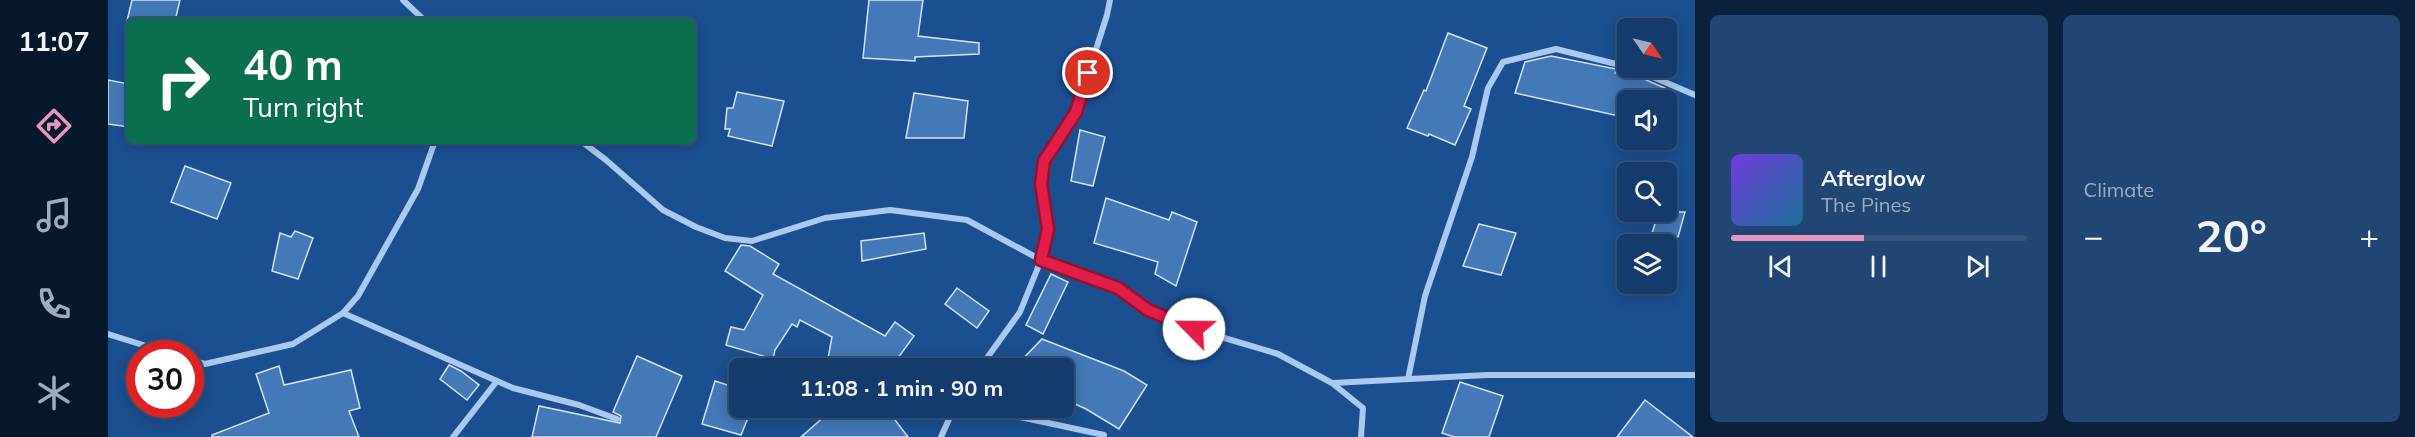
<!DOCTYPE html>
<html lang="en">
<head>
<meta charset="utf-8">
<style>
	:root { --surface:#143b6b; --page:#214673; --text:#f1f3f6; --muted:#9dadc1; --line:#33557e; --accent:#e797bd }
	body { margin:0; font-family:Mulish,sans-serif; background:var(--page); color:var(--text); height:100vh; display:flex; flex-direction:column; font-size:22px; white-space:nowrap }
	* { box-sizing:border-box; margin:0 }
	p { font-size:20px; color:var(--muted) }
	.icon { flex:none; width:33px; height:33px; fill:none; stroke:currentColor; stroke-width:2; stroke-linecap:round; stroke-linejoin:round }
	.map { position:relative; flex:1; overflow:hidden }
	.sheet { display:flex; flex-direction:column; gap:15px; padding:15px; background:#0b203b; width:720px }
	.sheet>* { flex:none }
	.hud { position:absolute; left:18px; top:18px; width:570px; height:126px; border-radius:9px; box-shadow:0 3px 15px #0003,0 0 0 2px var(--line); background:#0b6e4f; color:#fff; overflow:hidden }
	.needle { width:39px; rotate:124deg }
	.buttons { position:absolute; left:1509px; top:18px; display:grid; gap:12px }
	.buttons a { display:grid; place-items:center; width:60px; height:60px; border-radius:9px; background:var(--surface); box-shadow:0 3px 15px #0003,0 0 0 2px var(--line); font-size:30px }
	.speed { position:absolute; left:18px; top:340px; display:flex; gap:12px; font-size:30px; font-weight:700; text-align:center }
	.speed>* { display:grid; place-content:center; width:78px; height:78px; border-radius:50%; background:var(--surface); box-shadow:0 3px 15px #0003,0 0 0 2px var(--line); line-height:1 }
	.speed .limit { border:9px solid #d22; background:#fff; color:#111 }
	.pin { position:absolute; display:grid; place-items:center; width:51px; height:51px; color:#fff; margin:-26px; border:3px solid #fff; border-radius:50%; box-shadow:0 2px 6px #0007 }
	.me { position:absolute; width:66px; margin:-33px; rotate:293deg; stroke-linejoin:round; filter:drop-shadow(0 0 4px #0008) }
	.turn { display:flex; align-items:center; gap:21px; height:126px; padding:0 18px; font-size:27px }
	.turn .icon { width:78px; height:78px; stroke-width:2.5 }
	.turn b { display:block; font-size:42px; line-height:51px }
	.big { font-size:45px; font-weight:700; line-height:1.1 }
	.sheet .tile { flex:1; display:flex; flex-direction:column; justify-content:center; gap:9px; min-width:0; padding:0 21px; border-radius:9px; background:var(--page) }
	.song { display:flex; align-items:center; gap:18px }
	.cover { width:72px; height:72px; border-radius:9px; background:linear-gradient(135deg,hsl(260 70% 55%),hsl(200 70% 35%)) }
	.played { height:6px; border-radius:3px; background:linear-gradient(90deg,var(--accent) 45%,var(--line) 45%) }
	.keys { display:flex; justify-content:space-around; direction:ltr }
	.heat { display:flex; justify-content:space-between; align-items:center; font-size:33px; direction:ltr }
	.sheet .tiles { flex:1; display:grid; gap:15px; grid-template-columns:repeat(2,1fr) }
	.trip { position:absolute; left:621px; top:358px; width:345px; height:60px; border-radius:9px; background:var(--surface); box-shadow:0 3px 15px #0003,0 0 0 2px var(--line); font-weight:700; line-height:60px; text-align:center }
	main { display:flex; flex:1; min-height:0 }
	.tabs { display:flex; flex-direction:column; width:108px; justify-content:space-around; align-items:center; background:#08182b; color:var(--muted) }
	.tabs .icon { width:42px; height:42px }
	.tabs .selected { color:var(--accent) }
	.tabs b { font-size:27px; color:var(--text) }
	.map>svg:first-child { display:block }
	.building { fill:#4478b7; stroke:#cfe3fa; stroke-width:1.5 }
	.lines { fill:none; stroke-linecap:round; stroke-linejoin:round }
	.street { stroke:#a9c9ee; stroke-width:6 }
	.route-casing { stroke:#92132f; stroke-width:15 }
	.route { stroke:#e11d48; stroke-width:10 }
</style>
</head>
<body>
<main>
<nav class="tabs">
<b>11:07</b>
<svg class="icon selected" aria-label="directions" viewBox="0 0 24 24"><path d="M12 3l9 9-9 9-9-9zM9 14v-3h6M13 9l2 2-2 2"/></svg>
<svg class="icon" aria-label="music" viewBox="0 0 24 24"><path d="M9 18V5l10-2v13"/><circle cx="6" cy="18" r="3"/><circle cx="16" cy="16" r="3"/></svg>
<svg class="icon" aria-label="phone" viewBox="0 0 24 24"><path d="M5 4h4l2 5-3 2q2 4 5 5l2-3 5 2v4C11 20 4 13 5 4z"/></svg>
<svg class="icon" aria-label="climate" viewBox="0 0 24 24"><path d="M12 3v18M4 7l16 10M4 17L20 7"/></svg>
</nav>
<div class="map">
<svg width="1587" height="437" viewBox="0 0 1587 437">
	<rect width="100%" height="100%" fill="#1b4f8f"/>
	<g class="building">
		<polygon points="24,0 72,0 67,21 19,21"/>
		<polygon points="761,0 815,0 810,36 871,43 871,54 807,57 807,61 755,58"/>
		<polygon points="1340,33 1379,48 1356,106 1363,109 1347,145 1321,134 1320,136 1299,128 1316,90 1318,91"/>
		<polygon points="1443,56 1508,69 1507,73 1536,79 1559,89 1557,100 1520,100 1520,118 1407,93 1417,62"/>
		<polygon points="0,80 21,84 21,127 0,124"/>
		<polygon points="629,92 676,101 664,146 620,136 622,129 617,129 619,108 625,108"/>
		<polygon points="806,93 860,101 856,138 798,138"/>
		<polygon points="972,130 997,137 985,186 963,181"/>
		<polygon points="77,166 123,183 109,219 63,202"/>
		<polygon points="998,198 1061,220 1064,212 1089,222 1068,286 1047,274 1050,262 986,243"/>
		<polygon points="1551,212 1577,212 1570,237 1544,233"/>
		<polygon points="1371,224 1408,233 1393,275 1355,266"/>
		<polygon points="187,231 205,238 190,279 164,271 172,233 183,237"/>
		<polygon points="816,233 818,249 754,261 753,241"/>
		<polygon points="633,245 642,246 671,264 665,274 777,336 787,322 806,336 782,369 718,369 724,337 692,320 689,327 684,324 667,350 665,359 618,345 623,327 636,330 655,295 617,271"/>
		<polygon points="943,274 960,282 935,334 918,325"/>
		<polygon points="849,288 881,311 869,328 837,304"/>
		<polygon points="934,339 1016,371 1039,385 1011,429 978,409 956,399 956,369 905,369"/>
		<polygon points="529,356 574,376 548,437 424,437 431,406 512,423 513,416 505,412"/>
		<polygon points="341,365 353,371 371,385 359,400 332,379"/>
		<polygon points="171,366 176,385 243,370 252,408 241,411 251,437 104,437 104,435 161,413 148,374"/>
		<polygon points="607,381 632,389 632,408 644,408 633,435 594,424"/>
		<polygon points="1352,382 1395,396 1381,437 1346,437 1334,433"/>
		<polygon points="1537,400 1585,437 1509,437"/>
		<polygon points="726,408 778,408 800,437 693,437"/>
	</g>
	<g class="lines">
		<g class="street">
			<polyline points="295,0 317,21"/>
			<polyline points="1524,68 1587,95"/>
			<polyline points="473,141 498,160 555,210 588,227 617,238 644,241 717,218 782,210 859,220 933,260 1010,288 1040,310 1086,329 1170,354 1224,383 1255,408 1253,437"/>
			<polyline points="235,313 405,388 471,405 509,419"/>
			<polyline points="0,334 64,354"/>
			<polyline points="82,360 97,364 185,344 235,313 250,296 310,189 327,141"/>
			<polyline points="871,369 912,312 933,260 940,229 933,184 937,161 968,112 999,15 1002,0"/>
			<polyline points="1300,379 1317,296 1364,157 1380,88 1395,62 1448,49 1520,67"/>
			<polyline points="1225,383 1379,375 1587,375"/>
			<polyline points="886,408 898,414 996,435"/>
			<polyline points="345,437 389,381"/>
			<polyline points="833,437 846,408"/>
		</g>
	</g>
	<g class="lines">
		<g class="route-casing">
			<polyline id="route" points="980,73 968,112 936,161 933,184 940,229 933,260 1010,288 1040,310 1086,329"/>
		</g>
		<use href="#route" class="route"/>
	</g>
</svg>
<div class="buttons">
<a><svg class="needle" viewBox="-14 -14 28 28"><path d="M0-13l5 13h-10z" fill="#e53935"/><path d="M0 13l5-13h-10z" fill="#9dadc1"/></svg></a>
<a><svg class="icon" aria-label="sound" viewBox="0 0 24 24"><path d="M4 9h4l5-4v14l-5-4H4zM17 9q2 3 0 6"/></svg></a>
<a><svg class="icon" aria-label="search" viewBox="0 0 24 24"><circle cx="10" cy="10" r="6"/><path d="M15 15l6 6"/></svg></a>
<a><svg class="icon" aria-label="layers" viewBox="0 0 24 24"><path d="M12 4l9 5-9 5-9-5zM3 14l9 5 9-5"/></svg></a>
</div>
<div class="speed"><div class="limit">30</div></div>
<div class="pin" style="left:980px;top:73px;background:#d93025"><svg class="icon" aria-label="arrive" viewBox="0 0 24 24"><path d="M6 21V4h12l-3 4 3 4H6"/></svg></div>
<svg class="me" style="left:1086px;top:329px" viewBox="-20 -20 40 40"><circle r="19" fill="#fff"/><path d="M0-13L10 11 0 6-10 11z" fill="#e11d48"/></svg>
<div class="trip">11:08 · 1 min · 90 m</div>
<div class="hud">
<div class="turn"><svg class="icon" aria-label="right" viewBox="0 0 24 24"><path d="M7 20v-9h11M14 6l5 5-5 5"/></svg><div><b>40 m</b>Turn right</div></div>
</div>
</div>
<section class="sheet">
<div class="tiles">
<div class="tile">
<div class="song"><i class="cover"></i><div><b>Afterglow</b><p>The Pines</p></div></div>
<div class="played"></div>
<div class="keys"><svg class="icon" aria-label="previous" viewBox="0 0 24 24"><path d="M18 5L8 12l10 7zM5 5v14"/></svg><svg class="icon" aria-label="pause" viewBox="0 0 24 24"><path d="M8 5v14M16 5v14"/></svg><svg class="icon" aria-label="next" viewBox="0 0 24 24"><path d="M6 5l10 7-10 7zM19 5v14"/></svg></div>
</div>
<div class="tile"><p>Climate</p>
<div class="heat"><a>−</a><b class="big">20°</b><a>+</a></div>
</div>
</div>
</section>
</main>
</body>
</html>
